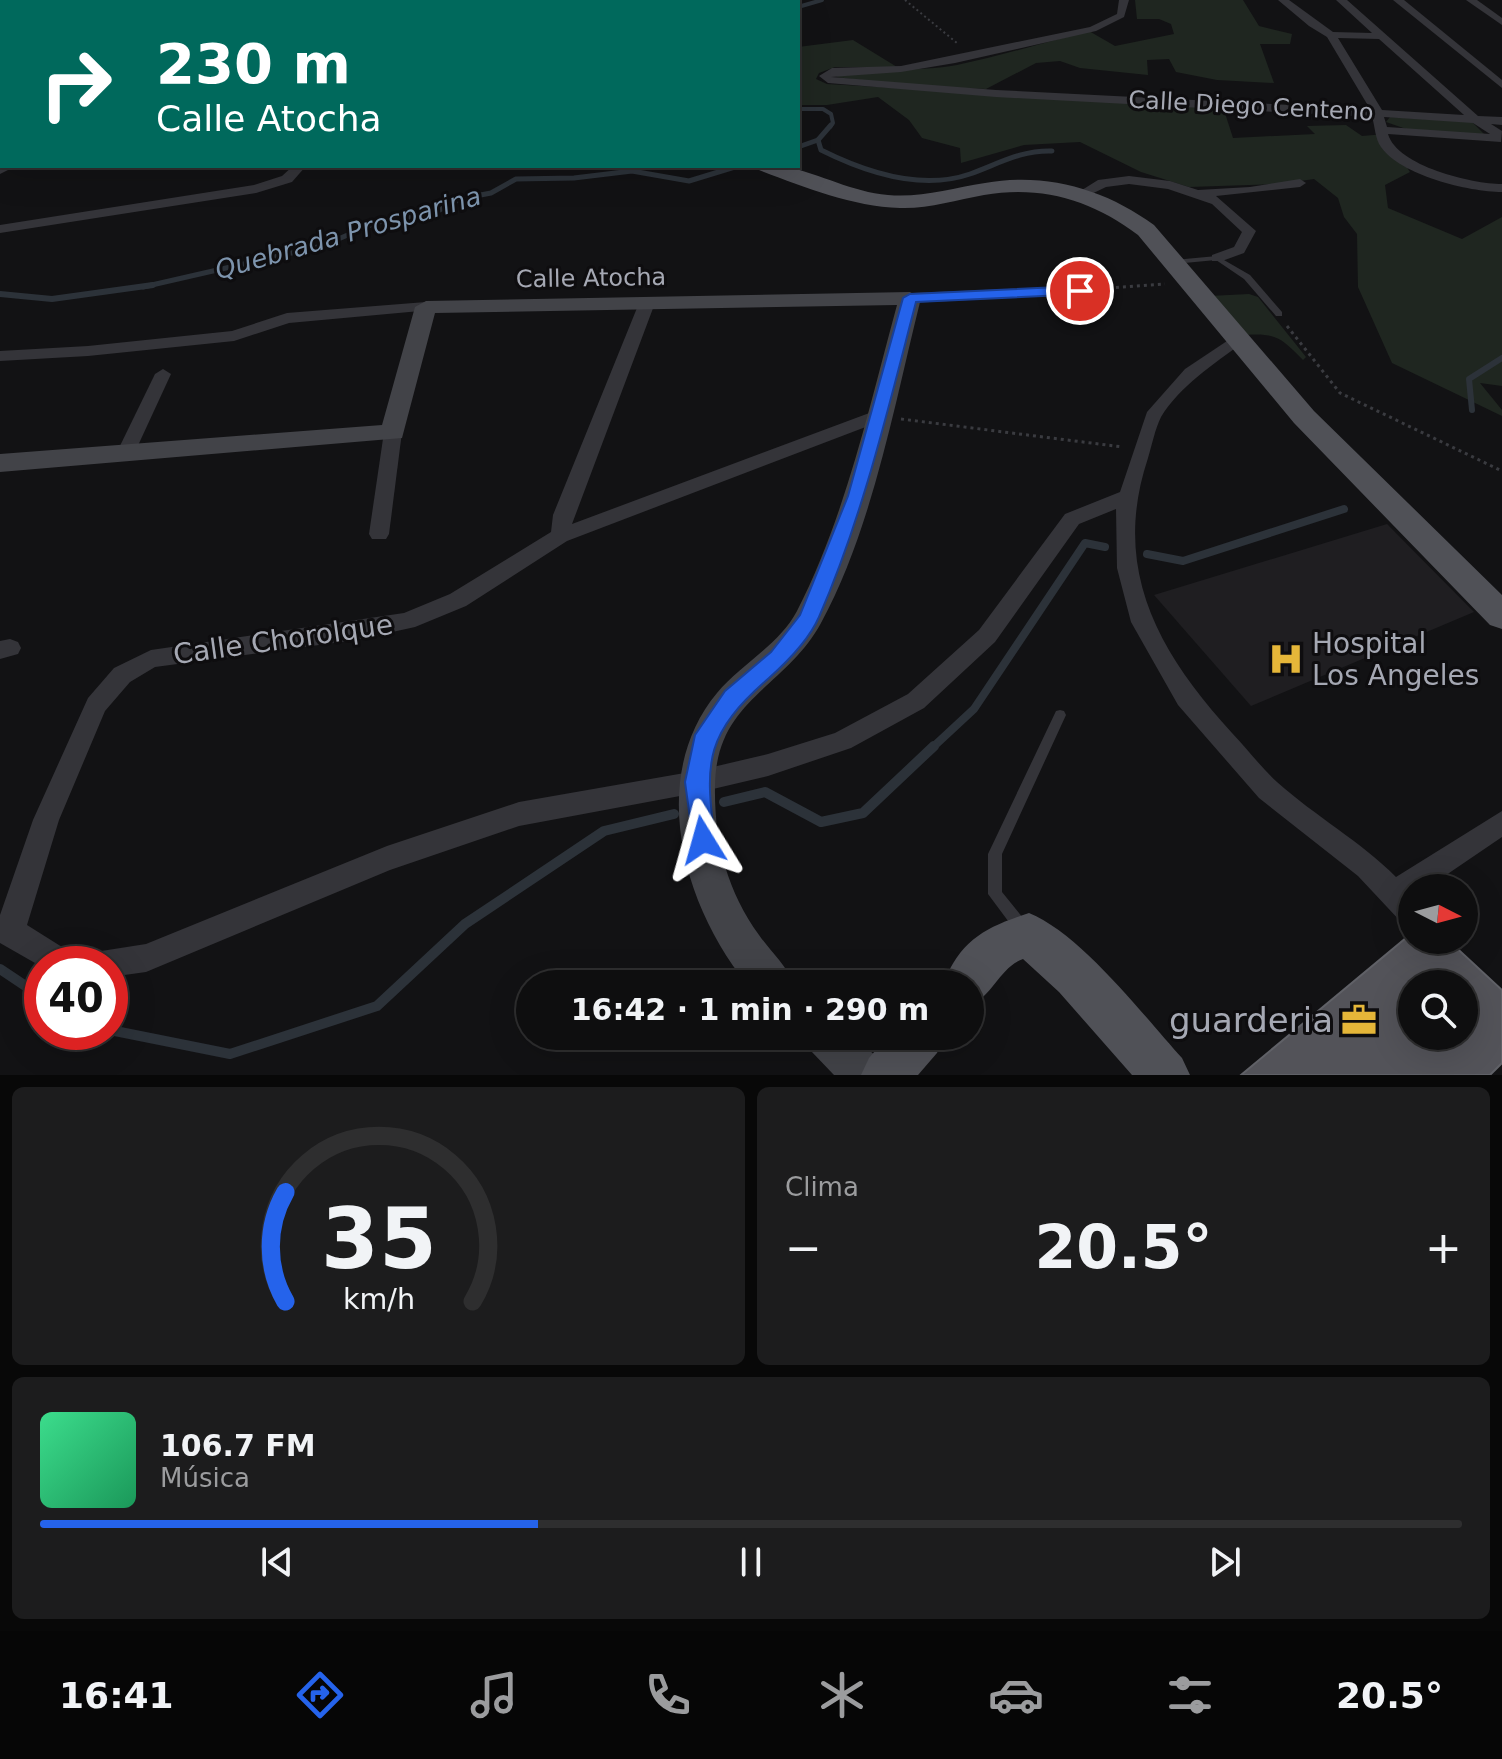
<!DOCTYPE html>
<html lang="es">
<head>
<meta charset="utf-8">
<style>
	:root { --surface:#0e0e0f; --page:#1c1c1d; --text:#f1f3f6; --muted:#9b9c9e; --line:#2e2e2f; --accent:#2563eb }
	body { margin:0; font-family:"DejaVu Sans",sans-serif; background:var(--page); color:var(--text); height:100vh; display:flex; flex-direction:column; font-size:30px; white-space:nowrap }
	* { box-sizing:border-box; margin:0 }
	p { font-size:26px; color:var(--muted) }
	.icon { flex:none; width:44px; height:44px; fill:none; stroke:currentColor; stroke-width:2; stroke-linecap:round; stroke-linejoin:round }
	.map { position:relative; height:1075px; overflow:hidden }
	.details { display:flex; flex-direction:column; gap:12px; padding:12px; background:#080808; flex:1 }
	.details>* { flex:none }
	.banner { position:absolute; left:0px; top:0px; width:800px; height:168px; box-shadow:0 8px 32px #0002,0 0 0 2px var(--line); background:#00695c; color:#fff; overflow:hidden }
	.needle { width:52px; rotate:96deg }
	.controls { position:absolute; left:1398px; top:874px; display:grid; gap:16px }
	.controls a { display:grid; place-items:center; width:80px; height:80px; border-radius:50%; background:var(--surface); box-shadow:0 8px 32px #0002,0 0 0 2px var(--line); font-size:40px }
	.speed { position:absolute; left:24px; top:946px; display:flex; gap:16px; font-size:40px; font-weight:700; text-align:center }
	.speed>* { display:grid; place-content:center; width:104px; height:104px; border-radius:50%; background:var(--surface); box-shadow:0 8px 32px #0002,0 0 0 2px var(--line); line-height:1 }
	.speed .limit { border:12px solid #d22; background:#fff; color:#111 }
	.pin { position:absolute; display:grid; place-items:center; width:68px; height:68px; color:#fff; margin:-34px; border:4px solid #fff; border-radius:50%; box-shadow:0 2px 8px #0007 }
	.me { position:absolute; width:88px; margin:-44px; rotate:352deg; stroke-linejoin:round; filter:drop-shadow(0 0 6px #0008) }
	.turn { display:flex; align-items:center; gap:28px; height:168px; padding:0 24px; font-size:36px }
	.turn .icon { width:104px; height:104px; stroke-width:2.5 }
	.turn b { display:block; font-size:56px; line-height:68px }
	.big { font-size:60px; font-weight:700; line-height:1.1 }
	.details .tile { flex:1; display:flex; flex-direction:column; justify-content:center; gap:12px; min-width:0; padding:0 28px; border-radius:12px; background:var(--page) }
	.details .dial { align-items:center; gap:0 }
	.dial svg { height:208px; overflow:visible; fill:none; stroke:var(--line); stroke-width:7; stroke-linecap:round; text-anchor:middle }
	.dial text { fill:var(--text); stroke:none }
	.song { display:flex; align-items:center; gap:24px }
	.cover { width:96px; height:96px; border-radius:12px; background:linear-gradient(135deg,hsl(150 70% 55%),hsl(150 70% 35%)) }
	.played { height:8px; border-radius:4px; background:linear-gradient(90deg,var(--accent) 35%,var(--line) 35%) }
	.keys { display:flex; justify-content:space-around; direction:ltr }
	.heat { display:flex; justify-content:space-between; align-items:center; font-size:44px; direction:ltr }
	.details .tiles { flex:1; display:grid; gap:12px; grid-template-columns:1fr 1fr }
	.tile:last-child { grid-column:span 2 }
	.trip { position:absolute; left:516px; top:970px; width:468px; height:80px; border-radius:40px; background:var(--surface); box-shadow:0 8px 32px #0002,0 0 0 2px var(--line); font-weight:700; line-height:80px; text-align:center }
	.menu { display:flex; height:128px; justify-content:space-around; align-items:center; background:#060606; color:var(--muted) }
	.menu .icon { width:56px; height:56px }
	.menu .selected { color:var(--accent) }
	.menu b { font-size:36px; color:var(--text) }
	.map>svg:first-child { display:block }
	.built { fill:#1f1e21 }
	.green { fill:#1f2620 }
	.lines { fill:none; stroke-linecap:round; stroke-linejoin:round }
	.stream-far4 { stroke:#2c3239; stroke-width:4 }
	.stream-far3 { stroke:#2c3239; stroke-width:5 }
	.stream-far2 { stroke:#2c3239; stroke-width:6 }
	.stream-far1 { stroke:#2c3239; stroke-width:8 }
	.stream { stroke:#2c3239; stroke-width:10 }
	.building { fill:#535359; stroke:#606167; stroke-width:2; fill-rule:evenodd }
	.path-far1 { stroke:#3a3b40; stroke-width:2; stroke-dasharray:2 3; stroke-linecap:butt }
	.path { stroke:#3a3b40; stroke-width:3; stroke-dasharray:3 4; stroke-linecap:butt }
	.lane { fill:#343439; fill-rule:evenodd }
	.street { fill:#343439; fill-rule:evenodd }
	.secondary { fill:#424348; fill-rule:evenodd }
	.primary { fill:#505157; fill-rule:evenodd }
	.route { fill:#2563eb; stroke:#184099; stroke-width:2 }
	.labels { text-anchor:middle; stroke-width:6; stroke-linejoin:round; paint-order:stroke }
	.far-street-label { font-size:24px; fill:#a5a8b3; stroke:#0e0d0f }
	.far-water-label { font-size:26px; font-style:italic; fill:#7d94ad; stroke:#0e0d0f }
	.street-label { font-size:28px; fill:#a5a8b3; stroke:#0e0d0f }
	.poi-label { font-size:28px; fill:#a5a8b3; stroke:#0e0d0f; text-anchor:start }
	.near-poi-label { font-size:34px; fill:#a5a8b3; stroke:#0e0d0f; text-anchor:end }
</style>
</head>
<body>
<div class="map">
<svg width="1502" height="1075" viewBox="0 0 1502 1075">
	<rect width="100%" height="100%" fill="#121214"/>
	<polygon class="built" points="1387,524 1474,612 1251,706 1154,595"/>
	<g class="green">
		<path d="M1135 0H1243L1259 26 1292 34 1290 44H1260L1274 83 1217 80 1176 72 1169 59 1147 60 1148 75 1080 68 1060 61 1036 63 986 89 915 86 835 77C874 65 917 73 957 65 1001 56 1045 42 1089 31L1115 46 1174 34 1171 24 1159 19H1137Z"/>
		<polygon points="853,40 897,67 835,67 819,73 816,79 827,84 1223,107 1233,138 1315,134 1307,126 1346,125 1362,136 1385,134 1410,172 1385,185 1388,208 1462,239 1502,217 1502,386 1480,383 1502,410 1502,416 1392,363 1358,287 1357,234 1344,217 1338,198 1314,179 1280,184 1189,187 1141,172 1080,142 1024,145 961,163 960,148 922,138 909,120 878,97 827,105 798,105 798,47"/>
		<polygon points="1390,117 1472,122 1485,135 1409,130 1386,122"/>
		<path d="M1249 294 1258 297 1306 357 1303 360C1279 335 1275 333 1240 335L1209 296Z"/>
	</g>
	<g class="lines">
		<g class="stream-far4">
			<polyline points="798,7 822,0"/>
			<polyline points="798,109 823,109 831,114 833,123 830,127"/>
		</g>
		<g class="stream-far3">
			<path d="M818 140 821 150C865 172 921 191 970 174 998 164 1021 150 1052 151"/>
			<polyline points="798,147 818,140 831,125"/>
			<polyline points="143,287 322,246 378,222 434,213 460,199 491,193 516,179 574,178 632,171 689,181 738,166"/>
		</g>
		<g class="stream-far2">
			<polyline points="0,294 52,299 153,285"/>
			<polyline points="1472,410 1469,379 1502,358"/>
		</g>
		<g class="stream-far1">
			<polyline points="1147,554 1183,561 1344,509"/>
			<polyline points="932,748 974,709 1085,543 1105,547"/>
		</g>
		<g class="stream">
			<polyline points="724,802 765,792 821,822 863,813 934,746"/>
			<polyline points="0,969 42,997"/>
			<polyline points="110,1030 230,1054 377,1006 465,924 604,831 674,814"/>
		</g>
	</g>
	<path class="building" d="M1412 933V940H1448L1502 990V1063L1490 1075H1241ZM1412 984H1464V1036H1412Z"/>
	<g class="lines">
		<polyline class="path-far1" points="905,0 957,43"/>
		<g class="path">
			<polyline points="1095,289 1165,284"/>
			<polyline points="1287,326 1340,393 1502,471"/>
			<polyline points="901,419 1123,447"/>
		</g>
		<g class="lane">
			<polygon points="1217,256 1250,275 1282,312 1282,316 1276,316 1244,279 1216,260 1174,264 1170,262 1174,260"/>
			<polygon points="1060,710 1064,711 1066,715 1002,854 1002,892 1027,923 1029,928 1027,933 1022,935 1017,933 988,894 988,854 1056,711"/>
		</g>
		<g class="street">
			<polygon points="63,0 76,0 61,2"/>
			<path d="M1119 0H1129L1124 17 1096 31 955 63 901 72 831 77 996 90 1370 109 1327 37 1309 26 1278 0H1289L1333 32 1372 33 1336 0H1347L1478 116 1502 117V125L1491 124 1502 131 1501 142 1388 134C1397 166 1472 184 1502 184V192C1469 192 1400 175 1381 147 1375 139 1375 126 1372 117L996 97 828 83 819 76 832 68 901 66 1090 27 1117 14ZM1338 38 1379 39 1464 115 1382 110ZM1384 117 1473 123 1490 134 1387 127Z"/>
			<polygon points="1393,0 1404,0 1502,80 1502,88"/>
			<polygon points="1466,0 1477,0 1502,18 1502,25"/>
			<polygon points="2,21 2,27 0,28 0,22"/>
			<rect x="0" y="60" width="2" height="6"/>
			<rect x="0" y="76" width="2" height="11"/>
			<polygon points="0,166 2,165 16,166 0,174"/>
			<polygon points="293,166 306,166 292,182 256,193 0,233 0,225 254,185 282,176"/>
			<polygon points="1129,176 1170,181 1198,190 1250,187 1300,179 1306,183 1300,187 1216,196 1256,231 1244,253 1222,261 1212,261 1212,255 1234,247 1242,232 1212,204 1168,189 1129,184 1106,187 1081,199 1074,195 1098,180"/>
			<polygon points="1080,286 1085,288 1085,294 910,303 902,298 910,293"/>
			<path d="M647 298 655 303 572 524 872 412 878 410 887 416 884 420 567 541 466 606 415 627 356 640 155 667 130 682 105 711 59 820 27 925 62 947 95 952 146 944 387 846 519 802 696 771 768 754 835 733 908 694 979 630 1065 514 1120 492 1147 412 1185 369 1236 335 1244 340 1242 343C1214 364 1180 386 1161 417 1155 429 1152 445 1148 458 1111 569 1158 652 1232 733 1247 749 1261 767 1277 782 1315 816 1360 841 1396 877L1502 811V837L1427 888H1412V927L1402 923 1358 876 1259 798 1178 705 1131 622 1117 568 1116 509 1079 524 995 642 924 708 851 748 768 776 696 793 519 826 390 870 146 972 110 977V964H42V967L0 943V915L33 820 88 698 114 668 151 650 404 613 450 594 551 532 553 515 639 303Z"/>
			<polygon points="426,302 434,307 431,310 289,323 234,341 88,356 0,361 0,351 88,346 232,331 287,313"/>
			<polygon points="163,369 171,374 135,452 132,456 120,456 117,452 155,374"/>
			<polygon points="393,426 402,432 389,534 386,539 372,539 369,534 384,432"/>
			<polygon points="10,639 18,642 21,648 18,654 0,659 0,641"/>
		</g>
		<g class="secondary">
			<polygon points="394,0 409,0 411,2 395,2"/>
			<rect x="0" y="84" width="2" height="10"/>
			<rect x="0" y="106" width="2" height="10"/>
			<path d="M910 292 921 298C895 402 872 530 821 623 785 689 716 699 715 786 714 841 727 891 759 935 771 952 786 965 794 984H747C683 906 647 777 717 693 741 664 779 645 797 611 846 515 869 407 897 305L435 313 402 438 0 472V454L382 425 415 307 426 301Z"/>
			<polygon points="805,1036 856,1036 879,1060 886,1075 834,1075 811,1051"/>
		</g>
		<g class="primary">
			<path d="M756 166C766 166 777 164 787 167 821 174 852 192 888 195 921 198 952 188 985 183 1046 172 1105 189 1154 225L1314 411 1502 595V629L1490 625 1294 423 1138 235C1092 200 1041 185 984 195 956 200 928 209 900 208 851 206 804 187 759 170Z"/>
			<path d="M1029 913C1081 934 1143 1015 1182 1058L1190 1075H1132L1059 992 1023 959C1000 967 993 996 970 1005V984H943C961 939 986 927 1029 913Z"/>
			<polygon points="888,1036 944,1036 937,1053 918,1075 861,1075 869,1058"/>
		</g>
	</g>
	<path class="route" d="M1080 286 1087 291 1085 294 916 302C888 409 863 516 819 617 809 640 787 662 769 678 706 733 704 760 715 840L711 847 703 851 694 847 685 782 695 735 725 691 771 652 800 615 848 496 903 298 910 294Z"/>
	<defs>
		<g id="hospital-bare" transform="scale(2.76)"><path d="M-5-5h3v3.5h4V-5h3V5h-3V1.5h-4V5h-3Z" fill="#e5b639" stroke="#0e0d0f" stroke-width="2.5" paint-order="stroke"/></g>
		<g id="office-bare" transform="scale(2.76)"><path d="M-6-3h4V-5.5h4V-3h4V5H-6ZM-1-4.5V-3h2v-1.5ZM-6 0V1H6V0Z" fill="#e5b639" stroke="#0e0d0f" stroke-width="2.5" paint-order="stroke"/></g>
	</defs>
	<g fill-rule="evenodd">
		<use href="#hospital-bare" x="1286" y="659"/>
		<use href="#office-bare" x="1359" y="1020"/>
	</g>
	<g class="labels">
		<g class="far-street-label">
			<text transform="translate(1251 106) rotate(3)" y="8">Calle Diego Centeno</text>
			<text transform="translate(591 278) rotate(-1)" y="8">Calle Atocha</text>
		</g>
		<g class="far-water-label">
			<text transform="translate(348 233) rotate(-16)" y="9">Quebrada Prosparina</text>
		</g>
		<g class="street-label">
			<text transform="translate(283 639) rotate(-8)" y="10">Calle Chorolque</text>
		</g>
		<g class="poi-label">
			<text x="1312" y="653">Hospital<tspan x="1312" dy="32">Los Angeles</tspan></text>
		</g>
		<g class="near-poi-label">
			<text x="1333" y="1032">guarderia</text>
		</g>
	</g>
</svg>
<div class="controls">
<a><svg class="needle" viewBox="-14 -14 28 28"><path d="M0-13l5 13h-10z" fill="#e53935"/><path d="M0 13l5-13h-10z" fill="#9b9c9e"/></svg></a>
<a><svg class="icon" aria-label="search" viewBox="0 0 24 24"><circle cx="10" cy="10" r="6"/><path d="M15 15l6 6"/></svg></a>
</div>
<div class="speed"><div class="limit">40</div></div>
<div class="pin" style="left:1080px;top:291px;background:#d93025"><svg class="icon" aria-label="arrive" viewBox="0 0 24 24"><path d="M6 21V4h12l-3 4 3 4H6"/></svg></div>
<svg class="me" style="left:703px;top:840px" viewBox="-20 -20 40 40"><path d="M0-17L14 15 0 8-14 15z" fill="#2563eb" stroke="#fff" stroke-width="4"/></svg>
<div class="trip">16:42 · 1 min · 290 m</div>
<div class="banner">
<div class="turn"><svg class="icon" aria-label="right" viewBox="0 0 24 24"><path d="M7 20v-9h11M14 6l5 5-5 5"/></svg><div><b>230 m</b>Calle Atocha</div></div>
</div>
</div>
<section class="details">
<div class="tiles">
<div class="tile dial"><svg viewBox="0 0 100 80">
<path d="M14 69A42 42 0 1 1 86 69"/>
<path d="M14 69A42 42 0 0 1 14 27" stroke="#2563eb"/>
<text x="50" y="56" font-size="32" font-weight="700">35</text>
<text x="50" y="72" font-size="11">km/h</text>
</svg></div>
<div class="tile"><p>Clima</p>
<div class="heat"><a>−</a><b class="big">20.5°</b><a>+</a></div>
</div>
<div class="tile">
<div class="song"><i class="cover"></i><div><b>106.7 FM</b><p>Música</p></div></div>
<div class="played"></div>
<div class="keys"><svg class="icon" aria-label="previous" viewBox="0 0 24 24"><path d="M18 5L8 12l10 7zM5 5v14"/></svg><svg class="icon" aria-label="pause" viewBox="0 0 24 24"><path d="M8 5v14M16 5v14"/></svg><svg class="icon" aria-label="next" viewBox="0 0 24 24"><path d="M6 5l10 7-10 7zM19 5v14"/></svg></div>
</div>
</div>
</section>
<nav class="menu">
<b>16:41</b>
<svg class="icon selected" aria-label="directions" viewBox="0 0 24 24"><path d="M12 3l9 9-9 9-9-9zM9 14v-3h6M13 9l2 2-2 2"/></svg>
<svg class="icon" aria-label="music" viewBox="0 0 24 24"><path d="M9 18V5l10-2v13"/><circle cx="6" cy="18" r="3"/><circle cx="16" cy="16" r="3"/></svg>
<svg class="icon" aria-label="phone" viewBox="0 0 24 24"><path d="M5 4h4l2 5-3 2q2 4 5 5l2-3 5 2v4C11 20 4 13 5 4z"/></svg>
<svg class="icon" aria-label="climate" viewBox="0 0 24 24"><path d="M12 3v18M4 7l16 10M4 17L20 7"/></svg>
<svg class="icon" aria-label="car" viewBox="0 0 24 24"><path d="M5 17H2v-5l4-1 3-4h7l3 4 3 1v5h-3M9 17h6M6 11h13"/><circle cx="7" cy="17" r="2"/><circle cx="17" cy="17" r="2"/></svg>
<svg class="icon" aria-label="filters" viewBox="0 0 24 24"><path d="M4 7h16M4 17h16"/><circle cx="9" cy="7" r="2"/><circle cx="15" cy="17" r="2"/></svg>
<b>20.5°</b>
</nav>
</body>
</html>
